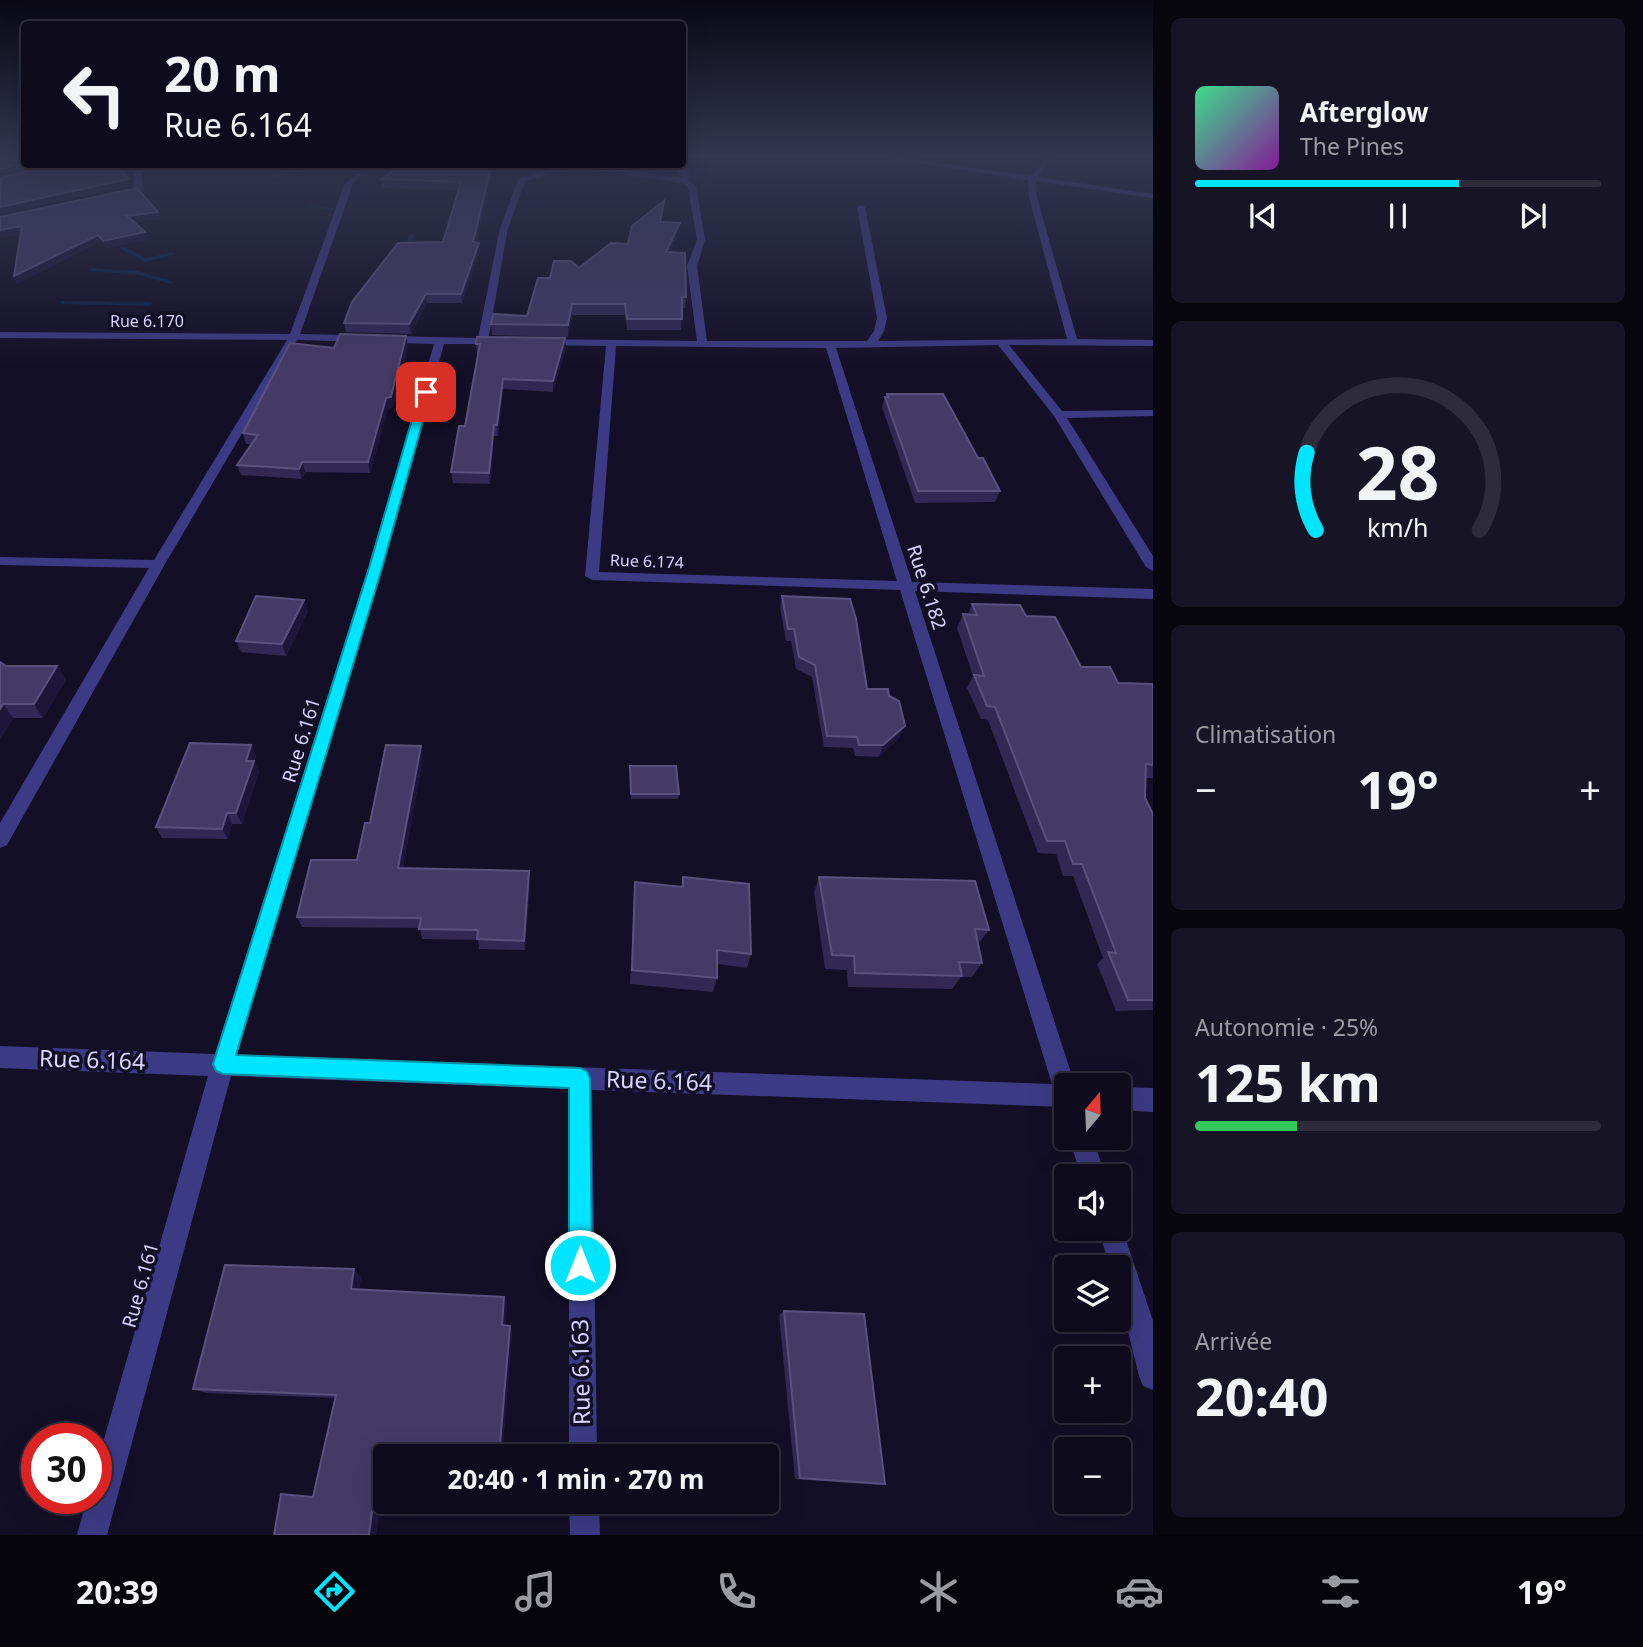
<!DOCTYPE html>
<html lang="fr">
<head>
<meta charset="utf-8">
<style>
	:root { --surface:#0e0b1c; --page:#171425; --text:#f1f3f6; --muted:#9b9ba3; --line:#2e2b3b; --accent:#00e5ff }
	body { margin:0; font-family:"Noto Sans",sans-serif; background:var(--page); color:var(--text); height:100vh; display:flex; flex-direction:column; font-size:26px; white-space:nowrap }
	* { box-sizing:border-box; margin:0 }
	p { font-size:23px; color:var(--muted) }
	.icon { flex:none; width:38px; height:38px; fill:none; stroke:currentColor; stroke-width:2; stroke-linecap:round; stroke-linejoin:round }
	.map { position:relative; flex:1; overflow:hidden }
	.drawer { display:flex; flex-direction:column; gap:18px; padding:18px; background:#08060f; width:490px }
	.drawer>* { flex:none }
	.hud { position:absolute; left:21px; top:21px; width:665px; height:147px; border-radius:7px; box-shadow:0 7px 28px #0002,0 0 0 2px var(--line); background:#0e0b1c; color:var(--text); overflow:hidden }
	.needle { width:46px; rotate:19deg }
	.tools { position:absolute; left:1054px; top:1073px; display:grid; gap:14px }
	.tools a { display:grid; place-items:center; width:77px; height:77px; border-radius:7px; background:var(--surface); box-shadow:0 7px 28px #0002,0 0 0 2px var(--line); font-size:35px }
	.speed { position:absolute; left:21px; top:1423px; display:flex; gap:14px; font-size:35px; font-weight:700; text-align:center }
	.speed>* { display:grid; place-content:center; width:91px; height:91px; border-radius:50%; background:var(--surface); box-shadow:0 7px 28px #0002,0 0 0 2px var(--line); line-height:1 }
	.speed .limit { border:10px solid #d22; background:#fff; color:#111 }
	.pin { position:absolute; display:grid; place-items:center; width:60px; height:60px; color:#fff; margin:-30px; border-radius:14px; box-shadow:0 4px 10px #0006 }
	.me { position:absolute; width:77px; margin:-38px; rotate:0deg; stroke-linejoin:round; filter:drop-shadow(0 0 5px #0008) }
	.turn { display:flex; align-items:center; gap:24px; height:147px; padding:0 28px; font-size:32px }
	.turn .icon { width:91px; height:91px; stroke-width:2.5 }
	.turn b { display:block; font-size:49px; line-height:60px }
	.big { font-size:52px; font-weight:700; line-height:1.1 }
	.drawer .card { flex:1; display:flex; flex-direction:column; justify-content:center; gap:10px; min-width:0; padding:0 24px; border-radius:10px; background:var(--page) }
	.drawer .dial { align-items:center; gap:0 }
	.dial svg { height:182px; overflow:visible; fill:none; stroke:var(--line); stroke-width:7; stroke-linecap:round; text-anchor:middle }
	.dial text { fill:var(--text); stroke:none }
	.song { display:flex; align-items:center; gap:21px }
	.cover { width:84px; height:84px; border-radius:10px; background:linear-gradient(135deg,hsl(150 70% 55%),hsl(290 70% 35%)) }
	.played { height:7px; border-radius:4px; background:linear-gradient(90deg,var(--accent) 65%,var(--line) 65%) }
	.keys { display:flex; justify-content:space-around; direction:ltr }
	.heat { display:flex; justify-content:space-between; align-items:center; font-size:38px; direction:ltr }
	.charge { height:10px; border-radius:5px; background:linear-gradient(90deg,#34c759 25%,var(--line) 0) }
	.trip { position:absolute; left:373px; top:1444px; width:406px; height:70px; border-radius:7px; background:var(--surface); box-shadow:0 7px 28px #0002,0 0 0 2px var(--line); font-weight:700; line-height:70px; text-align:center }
	.tab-bar { display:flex; height:112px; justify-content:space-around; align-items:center; background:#06040b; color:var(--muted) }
	.tab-bar .icon { width:49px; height:49px }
	.tab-bar .selected { color:var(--accent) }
	.tab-bar b { font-size:32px; color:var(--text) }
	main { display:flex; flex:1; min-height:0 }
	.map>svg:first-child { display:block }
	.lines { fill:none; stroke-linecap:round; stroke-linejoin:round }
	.stream { fill:#0c2248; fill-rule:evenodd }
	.street { fill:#3d3a85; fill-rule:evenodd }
	.wall { fill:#312854 }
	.shaded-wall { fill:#1d163a }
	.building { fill:#433a66; stroke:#5a527e; stroke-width:2 }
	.route { fill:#00e5ff; stroke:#0095a6; stroke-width:2 }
	.labels { text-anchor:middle; stroke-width:7; stroke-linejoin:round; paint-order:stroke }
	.far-street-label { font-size:16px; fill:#d9d4ff; stroke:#130f26 }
	.street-label { font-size:19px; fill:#d9d4ff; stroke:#130f26 }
	.near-street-label { font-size:23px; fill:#d9d4ff; stroke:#130f26 }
</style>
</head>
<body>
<main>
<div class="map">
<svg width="1153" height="1535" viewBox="0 0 1153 1535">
	<rect width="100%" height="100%" fill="#130f26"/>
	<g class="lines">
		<g class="stream">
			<polygon points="299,168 301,170 267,179 265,178"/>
			<polygon points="308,205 332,208 334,209 332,210 310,207"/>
			<polygon points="412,233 415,235 410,250 405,251 409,235"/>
			<polygon points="121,247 125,247 146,258 172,252 175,254 145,262 121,249"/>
			<polygon points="93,268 138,271 174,282 171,284 138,275 91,271 90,270"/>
			<polygon points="61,301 150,302 153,304 150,306 63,304 61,303"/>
		</g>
		<g class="street">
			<path d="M880 157H896L1031 176 1047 157H1054L1038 177 1153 194V198L1036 181 1037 197 1077 339 1153 340V346L1009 345 1062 411 1153 410V416L1067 418 1153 556V571L1146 567 1054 416 998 345 836 348 912 582 1153 589V599L915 591 1075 1085H1066V1107L592 1090 597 1456H569V1089L231 1076 107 1535H77L87 1498H96V1467L208 1076 0 1068V1046L215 1054 368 568 434 344 297 340 165 564 7 845 0 848V823L149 568 0 565V557L154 560 287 340 0 338V332L290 334 345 183 358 173 362 175 353 184 300 334 478 338 500 228 519 178 564 165H589L682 178 671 164H679L691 177 688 180 696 186 705 240 697 266 707 341H867L874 331 877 318 857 207 861 205 865 207 887 318 884 331 878 341 1067 339 1029 197 1028 180ZM565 169H589L682 183 688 187 697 240 687 266 697 341 542 339 537 342 542 345 606 346 585 576 592 580 900 590 1052 1084 237 1055 382 568 444 344H483L488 341 508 228 525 181ZM616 346 826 348 897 581 599 572Z"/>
			<polygon points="134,164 142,164 142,189 112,199 112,195 134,188"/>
			<polygon points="1118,1087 1153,1088 1153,1112 1118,1110"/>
			<polygon points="1069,1138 1093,1138 1105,1176 1081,1176"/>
			<polygon points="1119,1219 1153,1321 1153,1390 1143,1386 1139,1376 1118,1291 1118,1267 1110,1267 1098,1228 1118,1228"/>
			<polygon points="569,1502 599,1502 600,1535 570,1535"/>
		</g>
	</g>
	<g class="wall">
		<polygon points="403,164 521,164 494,165 476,243 480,251 462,303 427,303 411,334 346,332 344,323 443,242 458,190 382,188 381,179"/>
		<polygon points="663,211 661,222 680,223 679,234 670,252 686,297 685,308 682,308 681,330 627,330 625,315 572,315 568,337 492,335 491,324 527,316 550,278 579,268 628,244"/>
		<polygon points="406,336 408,346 393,407 388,409 370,473 305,472 302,479 241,475 237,465 252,444 246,444 243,433 334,348"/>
		<polygon points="476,344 566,348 553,392 503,389 498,436 494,436 490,484 453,483 451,472 465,426 478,354 477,354"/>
		<polygon points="887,394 978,458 1000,491 995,502 915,503 882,407 885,397 887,397"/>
		<polygon points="782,596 867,689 900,737 879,757 855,756 853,748 824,747 812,677 796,669 791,641 786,641 780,607"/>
		<polygon points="972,604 1026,616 1081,667 1118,683 1153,684 1153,778 1146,778 1145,798 1153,814 1153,1010 1116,1011 1097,964 1103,958 1073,876 1063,876 1056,854 1038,853 988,720 981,719 967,688 973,676 957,628 963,614 968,614"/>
		<polygon points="308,611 286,656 241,652 236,641"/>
		<polygon points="0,662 6,666 57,666 66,680 43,718 13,718 0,739"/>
		<polygon points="251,745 256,756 254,762 259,772 242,824 232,824 228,839 162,838 156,827"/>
		<polygon points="423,757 403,868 529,871 530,882 525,950 479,949 478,940 422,939 420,928 302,927 297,917 357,860 370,823"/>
		<polygon points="630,766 679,794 678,799 631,799"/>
		<polygon points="683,877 751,954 747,968 717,964 717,978 713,992 630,984 635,882 681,887"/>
		<polygon points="819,877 989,930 978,944 982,963 972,977 961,977 952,989 848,987 847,970 825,969 814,892"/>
		<polygon points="361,1277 359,1289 504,1297 507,1304 505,1326 512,1332 502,1456 385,1456 376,1535 281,1494 313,1497 335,1398 206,1393 193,1389"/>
		<polygon points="784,1311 885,1484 877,1485 795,1479 779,1315"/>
	</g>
	<g class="shaded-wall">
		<polygon points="24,163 24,164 49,164 0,176 0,169"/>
		<polygon points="492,164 494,165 474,251 473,242"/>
		<polygon points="129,179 131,186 0,214 0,207"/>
		<polygon points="158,212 160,219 129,223 127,216"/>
		<polygon points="680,223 679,234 666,263 666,252"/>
		<polygon points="22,226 25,234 0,238 0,230"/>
		<polygon points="145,232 147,240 106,249 103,241"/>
		<polygon points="98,235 101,242 17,284 14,276"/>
		<polygon points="479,243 480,251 462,303 461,294"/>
		<polygon points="426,294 427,303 411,334 409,324"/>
		<polygon points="572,304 572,315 568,337 568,325"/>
		<polygon points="406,336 408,346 393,407 388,409 370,473 368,462"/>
		<polygon points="565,338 566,348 553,392 553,381"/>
		<polygon points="503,379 503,389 498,436 497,425"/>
		<polygon points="494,425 494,436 490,484 489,473"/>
		<polygon points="302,462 305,472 302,479 299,469"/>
		<polygon points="304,600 308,611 286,656 282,644"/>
		<polygon points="57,666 66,680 43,718 34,704"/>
		<polygon points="3,704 13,718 0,739 0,709"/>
		<polygon points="905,726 900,737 879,757 883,745"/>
		<polygon points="251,745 256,756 254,762 259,772 242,824 236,813 246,761"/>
		<polygon points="421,746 423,757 401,878 398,868"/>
		<polygon points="227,813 232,824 228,839 222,829"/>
		<polygon points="529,871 530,882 525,950 524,941"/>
		<polygon points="354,1269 361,1277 358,1296 351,1289"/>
		<polygon points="504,1297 507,1304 505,1331 502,1325"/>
		<polygon points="510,1326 512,1332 502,1456 499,1456"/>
		<polygon points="376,1480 383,1481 376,1535 369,1535"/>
	</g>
	<g class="building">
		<polygon points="0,157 24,157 24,163 0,169"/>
		<polygon points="56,164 116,164 129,179 0,207 0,178"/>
		<polygon points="403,164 492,164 473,242 479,243 461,294 426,294 409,324 344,323 352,302 398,243 443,242 461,182 381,179"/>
		<polygon points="137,188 158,212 127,216 145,232 103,241 98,235 14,276 22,226 0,230 0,217"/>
		<polygon points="664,201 660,222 680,223 666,252 685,253 686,297 682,297 682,319 627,319 625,304 572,304 568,325 491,324 493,314 527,316 538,278 550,278 554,261 571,261 579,268 611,243 628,244 632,226"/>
		<polygon points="340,334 406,336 391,397 386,398 368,462 302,462 299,469 237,465 258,435 243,433 290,343 334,348"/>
		<polygon points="477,337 565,338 553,381 503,379 497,425 494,425 489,473 451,472 459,426 465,426 480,344 476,344"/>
		<polygon points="887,394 943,394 978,458 983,458 1000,491 918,491 885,397 888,397"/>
		<polygon points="256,596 304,600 282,644 236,641"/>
		<polygon points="782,596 850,599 856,619 867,689 888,689 889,696 899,701 905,726 883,745 859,745 857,737 827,736 815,665 799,657 794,629 788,629"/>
		<polygon points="972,604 1020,605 1026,616 1055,617 1081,667 1110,667 1118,683 1153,684 1153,765 1146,764 1145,798 1153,814 1153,1000 1128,1000 1108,952 1116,953 1082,864 1073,864 1065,841 1047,841 995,707 987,706 974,675 984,676 963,614 977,615"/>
		<polygon points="0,662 6,666 57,666 34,704 3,704 0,709"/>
		<polygon points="190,743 251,745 246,761 254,761 236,813 227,813 222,829 156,827"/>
		<polygon points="386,745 421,746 398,868 529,871 524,941 477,939 478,930 419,929 421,918 297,917 311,860 357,860 365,823 370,823"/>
		<polygon points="630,766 676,766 679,794 631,794"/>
		<polygon points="683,877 749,884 751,954 717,950 717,978 632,970 635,882 683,887"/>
		<polygon points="819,877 975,881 989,930 975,929 982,963 959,962 962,976 855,973 854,956 832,955"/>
		<polygon points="225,1265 354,1269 351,1289 504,1297 502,1325 510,1326 499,1456 385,1456 385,1481 376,1480 369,1535 274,1535 281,1494 313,1497 336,1395 193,1389"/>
		<polygon points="784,1311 864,1314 885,1484 800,1478"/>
	</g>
	<linearGradient id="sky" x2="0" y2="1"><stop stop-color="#0a0815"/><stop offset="0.42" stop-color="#333752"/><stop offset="1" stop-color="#333752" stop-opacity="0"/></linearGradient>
	<rect width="1153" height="371" fill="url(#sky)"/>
	<polygon class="route" points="426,389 431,392 382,568 236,1055 580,1068 587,1071 590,1078 592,1265 589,1274 580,1277 572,1274 569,1265 569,1088 223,1074 216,1071 213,1064 369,568 420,392"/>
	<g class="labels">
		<g class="far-street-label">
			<text x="147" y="327">Rue 6.170</text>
			<text transform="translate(647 561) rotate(2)" y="6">Rue 6.174</text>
		</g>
		<g class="street-label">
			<text transform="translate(927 587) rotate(72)" y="7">Rue 6.182</text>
			<text transform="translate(301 740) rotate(-73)" y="7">Rue 6.161</text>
			<text transform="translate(140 1285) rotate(-74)" y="7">Rue 6.161</text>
		</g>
		<g class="near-street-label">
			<text transform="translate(92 1060) rotate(2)" y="8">Rue 6.164</text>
			<text transform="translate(659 1081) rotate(2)" y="8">Rue 6.164</text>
			<text transform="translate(581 1372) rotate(-91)" y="8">Rue 6.163</text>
		</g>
	</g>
</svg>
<div class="tools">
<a><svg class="needle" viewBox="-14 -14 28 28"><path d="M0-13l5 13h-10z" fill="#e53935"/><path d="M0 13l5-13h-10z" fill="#9b9ba3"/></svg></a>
<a><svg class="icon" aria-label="sound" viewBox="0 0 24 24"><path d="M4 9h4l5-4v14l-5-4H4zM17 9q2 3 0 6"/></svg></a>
<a><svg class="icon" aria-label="layers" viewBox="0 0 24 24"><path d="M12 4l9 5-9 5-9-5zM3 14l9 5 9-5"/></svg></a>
<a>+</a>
<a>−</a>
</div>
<div class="speed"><div class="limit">30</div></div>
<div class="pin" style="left:426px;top:392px;background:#d93025"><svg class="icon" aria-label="arrive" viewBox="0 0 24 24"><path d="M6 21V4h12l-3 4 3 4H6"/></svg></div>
<svg class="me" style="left:580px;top:1265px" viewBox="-20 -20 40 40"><circle r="17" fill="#00e5ff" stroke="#fff" stroke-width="3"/><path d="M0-11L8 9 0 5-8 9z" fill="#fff"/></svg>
<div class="trip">20:40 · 1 min · 270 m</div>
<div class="hud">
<div class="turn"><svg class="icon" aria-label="left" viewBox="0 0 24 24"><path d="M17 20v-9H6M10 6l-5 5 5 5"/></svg><div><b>20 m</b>Rue 6.164</div></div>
</div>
</div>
<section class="drawer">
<div class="card">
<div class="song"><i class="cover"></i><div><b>Afterglow</b><p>The Pines</p></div></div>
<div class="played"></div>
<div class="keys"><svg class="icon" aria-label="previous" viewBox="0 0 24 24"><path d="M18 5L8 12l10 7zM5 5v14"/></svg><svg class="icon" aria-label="pause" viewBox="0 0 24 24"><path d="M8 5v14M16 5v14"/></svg><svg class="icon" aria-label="next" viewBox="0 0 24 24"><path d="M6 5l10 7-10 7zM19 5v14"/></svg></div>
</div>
<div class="card dial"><svg viewBox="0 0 100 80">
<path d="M14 69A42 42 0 1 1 86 69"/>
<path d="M14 69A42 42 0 0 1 10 35" stroke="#00e5ff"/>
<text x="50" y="56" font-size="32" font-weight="700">28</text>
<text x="50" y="72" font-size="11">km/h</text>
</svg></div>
<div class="card"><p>Climatisation</p>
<div class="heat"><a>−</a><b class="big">19°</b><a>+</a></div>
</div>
<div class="card"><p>Autonomie · 25%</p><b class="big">125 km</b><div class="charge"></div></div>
<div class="card"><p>Arrivée</p><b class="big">20:40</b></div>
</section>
</main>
<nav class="tab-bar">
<b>20:39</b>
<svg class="icon selected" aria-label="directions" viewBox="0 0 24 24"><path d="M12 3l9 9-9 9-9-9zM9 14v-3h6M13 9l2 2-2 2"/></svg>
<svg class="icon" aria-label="music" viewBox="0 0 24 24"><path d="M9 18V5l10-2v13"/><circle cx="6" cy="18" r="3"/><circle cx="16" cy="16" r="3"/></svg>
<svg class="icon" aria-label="phone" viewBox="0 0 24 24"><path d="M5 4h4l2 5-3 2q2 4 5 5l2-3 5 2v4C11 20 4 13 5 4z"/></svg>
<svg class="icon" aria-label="climate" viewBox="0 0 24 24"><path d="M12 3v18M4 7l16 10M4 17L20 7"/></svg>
<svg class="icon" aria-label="car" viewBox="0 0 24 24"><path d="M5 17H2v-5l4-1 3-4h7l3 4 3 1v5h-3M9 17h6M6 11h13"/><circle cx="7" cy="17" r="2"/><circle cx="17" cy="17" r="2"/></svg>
<svg class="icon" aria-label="filters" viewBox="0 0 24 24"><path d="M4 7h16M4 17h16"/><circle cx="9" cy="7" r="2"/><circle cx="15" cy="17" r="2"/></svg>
<b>19°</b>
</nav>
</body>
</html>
